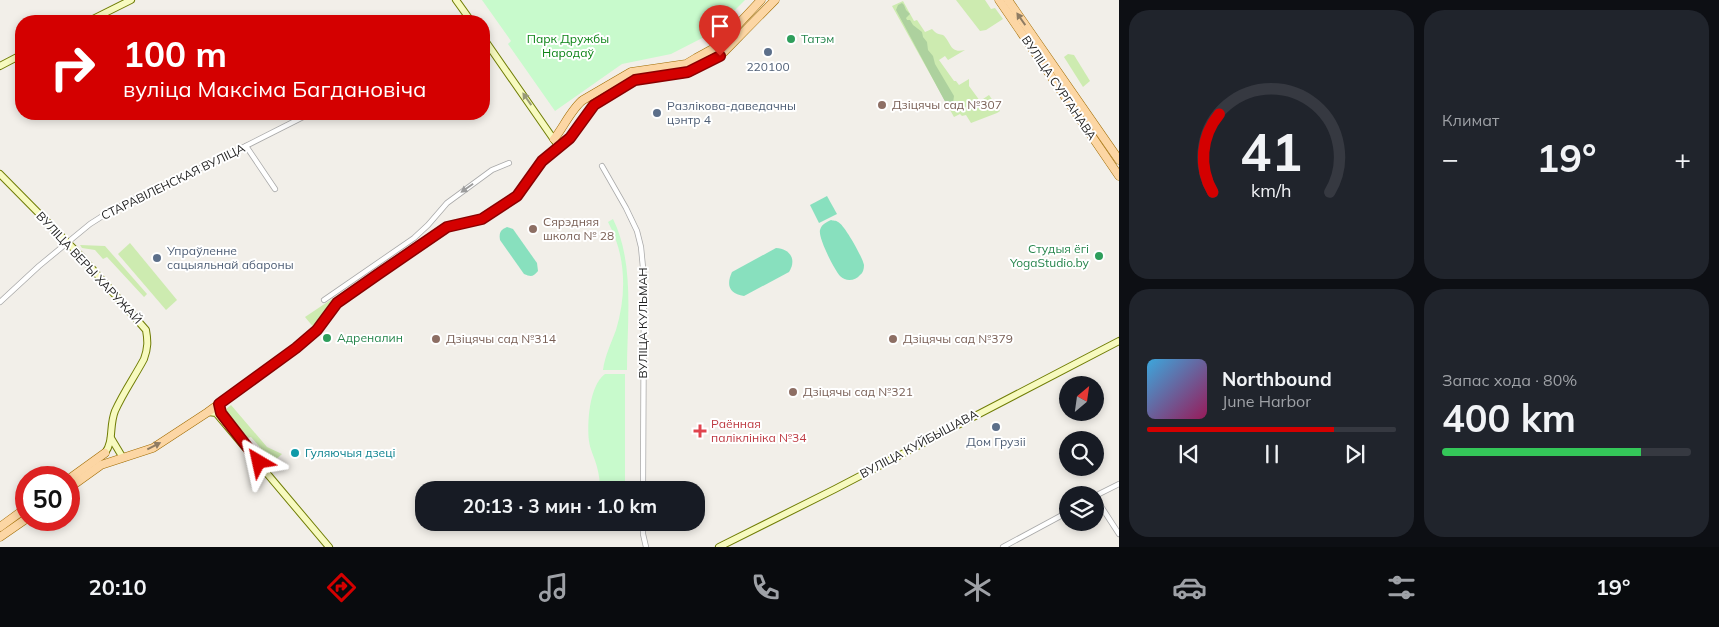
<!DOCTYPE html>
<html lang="ru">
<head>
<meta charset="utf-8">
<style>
	:root { --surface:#171b24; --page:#20242c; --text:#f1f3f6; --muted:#9ea1a6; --line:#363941; --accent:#d40000 }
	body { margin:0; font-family:Mulish,sans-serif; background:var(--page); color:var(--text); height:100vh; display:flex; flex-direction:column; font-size:19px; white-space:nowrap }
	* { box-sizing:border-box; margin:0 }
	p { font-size:16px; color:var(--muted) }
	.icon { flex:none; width:28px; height:28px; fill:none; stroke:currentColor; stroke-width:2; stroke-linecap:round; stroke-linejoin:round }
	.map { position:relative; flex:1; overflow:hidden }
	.side { display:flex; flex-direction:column; gap:10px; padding:10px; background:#0d0f14; width:600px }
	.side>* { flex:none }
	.banner { position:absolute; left:15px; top:15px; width:475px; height:105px; border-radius:20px; box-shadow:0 2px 8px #0003; background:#d40000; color:#fff; overflow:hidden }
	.needle { width:32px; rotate:29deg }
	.controls { position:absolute; left:1059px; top:376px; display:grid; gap:10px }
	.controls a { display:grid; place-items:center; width:45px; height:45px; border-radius:50%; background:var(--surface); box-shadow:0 2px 8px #0003; font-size:25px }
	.speed { position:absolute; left:15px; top:466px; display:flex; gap:10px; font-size:25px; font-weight:700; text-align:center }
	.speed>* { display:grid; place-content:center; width:65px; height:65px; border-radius:50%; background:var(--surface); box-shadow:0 2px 8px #0003; line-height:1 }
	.speed .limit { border:8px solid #d22; background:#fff; color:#111 }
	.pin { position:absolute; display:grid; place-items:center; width:42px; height:42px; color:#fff; margin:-51px -21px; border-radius:50% 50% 50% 0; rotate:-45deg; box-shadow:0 0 5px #0007 }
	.pin .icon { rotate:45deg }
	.me { position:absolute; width:55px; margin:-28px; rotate:324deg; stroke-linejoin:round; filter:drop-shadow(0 0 4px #0008) }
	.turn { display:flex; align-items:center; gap:18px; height:105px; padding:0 25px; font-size:22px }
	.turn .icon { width:65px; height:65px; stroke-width:2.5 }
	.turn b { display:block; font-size:35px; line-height:42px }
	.big { font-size:38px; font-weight:700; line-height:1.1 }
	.side .tile { flex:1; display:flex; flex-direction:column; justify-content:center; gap:8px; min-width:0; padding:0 18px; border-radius:20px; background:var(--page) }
	.side .dial { align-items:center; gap:0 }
	.dial svg { height:130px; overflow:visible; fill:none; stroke:var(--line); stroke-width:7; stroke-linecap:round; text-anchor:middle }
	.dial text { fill:var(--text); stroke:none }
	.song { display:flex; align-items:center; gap:15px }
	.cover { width:60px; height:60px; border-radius:8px; background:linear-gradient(135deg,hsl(200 70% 55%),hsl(330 70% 35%)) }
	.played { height:5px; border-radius:2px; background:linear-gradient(90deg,var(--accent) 75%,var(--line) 75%) }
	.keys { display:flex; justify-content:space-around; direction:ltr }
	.heat { display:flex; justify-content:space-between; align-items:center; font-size:28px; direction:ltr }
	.charge { height:8px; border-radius:4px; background:linear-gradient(90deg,#34c759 80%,var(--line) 0) }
	.side .tiles { flex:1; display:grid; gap:10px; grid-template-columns:repeat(2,1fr) }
	.trip { position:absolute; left:415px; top:481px; width:290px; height:50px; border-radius:20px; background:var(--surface); box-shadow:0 2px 8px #0003; font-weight:700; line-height:50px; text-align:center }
	.tabs { display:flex; height:80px; justify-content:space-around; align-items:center; background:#090b0e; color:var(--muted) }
	.tabs .icon { width:35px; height:35px }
	.tabs .current { color:var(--accent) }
	.tabs b { font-size:22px; color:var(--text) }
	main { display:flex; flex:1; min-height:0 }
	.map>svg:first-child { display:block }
	.grass { fill:#cdebb0 }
	.forest { fill:#add19e }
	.park { fill:#c8facc }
	.pitch { fill:#88e0be }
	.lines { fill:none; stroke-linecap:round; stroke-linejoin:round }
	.minor-casing { stroke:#a9a9a9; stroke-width:6 }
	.secondary-casing { stroke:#707d05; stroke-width:8 }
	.primary-casing { stroke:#a06b00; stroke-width:9 }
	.minor { stroke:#fff; stroke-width:4.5 }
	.secondary { stroke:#f7fabf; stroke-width:6 }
	.primary { stroke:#fcd6a4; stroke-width:8 }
	.oneway { fill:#8f7c63 }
	.oneway2 { fill:#979978 }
	.oneway3 { fill:#9c9c9c }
	.route-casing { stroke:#8a0000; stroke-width:12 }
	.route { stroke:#d40000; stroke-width:9 }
	.leisure-dot { fill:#2e9e5b; stroke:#fff; stroke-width:2 }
	.service-dot { fill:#5c6f8a; stroke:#fff; stroke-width:2 }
	.education-dot { fill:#8d6e63; stroke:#fff; stroke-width:2 }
	.health-dot { fill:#e0444e; stroke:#fff; stroke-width:2 }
	.culture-dot { fill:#0f9aa8; stroke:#fff; stroke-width:2 }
	.labels { text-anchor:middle; stroke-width:4; stroke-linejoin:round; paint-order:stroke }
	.park-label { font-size:12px; fill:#0c8416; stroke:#fff }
	.leisure-label { font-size:12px; fill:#27864d; stroke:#fff; text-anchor:start }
	.service-label { font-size:12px; fill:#4e5e75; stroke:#fff }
	.street-label { font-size:12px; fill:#222; stroke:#fff }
	.education-label { font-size:12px; fill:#785e54; stroke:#fff; text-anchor:start }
	.health-label { font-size:12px; fill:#be3a42; stroke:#fff; text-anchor:start }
	.culture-label { font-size:12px; fill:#0d838f; stroke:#fff; text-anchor:start }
</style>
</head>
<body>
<main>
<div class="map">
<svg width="1119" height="547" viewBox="0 0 1119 547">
	<rect width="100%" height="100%" fill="#f2efe9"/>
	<g class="grass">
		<polygon points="956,0 985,0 991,9 995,8 1003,19 986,30 980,31"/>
		<path d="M903 1 914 21 917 20 925 32 932 29 935 32C937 34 940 34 943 35 951 41 949 54 965 50L948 60 945 56 939 60 954 81H956L959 85 969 79V86L980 101 989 95 1000 111 997 113 971 123 966 115 962 116 960 114 954 117 892 6Z"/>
		<polygon points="1068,54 1074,55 1090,81 1083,87 1064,57"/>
		<polygon points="130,243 177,300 166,310 118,254"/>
		<polygon points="80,245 105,246 147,294 144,297 107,257 103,259 95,250 82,248"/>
		<polygon points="380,267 381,268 335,300 315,329 305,317"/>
		<polygon points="231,405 267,447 282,454 270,465 263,457 266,454 251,437 248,438 225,410"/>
	</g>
	<polygon class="forest" points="902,3 904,5 906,10 910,14 906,18 907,20 910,20 913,25 922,32 923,37 927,42 928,50 933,56 935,64 954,96 952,110 949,109 896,10 898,5"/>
	<g class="park">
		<polygon points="482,0 745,0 712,33 671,54 622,64 555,111 508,44 511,41"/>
		<path d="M613 219C635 263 627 322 627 370H603C605 355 611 344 616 330 627 294 626 255 608 222Z"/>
		<path d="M605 374H625V490H600C600 482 599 474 597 467 595 458 590 450 589 441 587 423 589 386 605 374Z"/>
	</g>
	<g class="pitch">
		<polygon points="827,196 837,214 819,223 810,205"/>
		<path d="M831 220C833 221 836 220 838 222 844 224 863 258 864 265 864 269 863 273 860 275 855 281 846 282 840 276 834 269 818 238 820 230 822 224 825 223 831 220Z"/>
		<path d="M507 227 513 229 537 263 538 271C533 277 531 277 524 274L500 240C499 233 500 230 507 227Z"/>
		<path d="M776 248C790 249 797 259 789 272L744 296C729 294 726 285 732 272Z"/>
	</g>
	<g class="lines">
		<g class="minor-casing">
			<g id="minor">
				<polyline points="246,146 275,189"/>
				<polyline points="602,166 626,208 637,231 641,247 644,278 643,490"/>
				<polyline points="324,300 414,238 428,225 447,203 492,170 509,163"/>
				<polyline points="0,302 39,266 90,224 112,210 228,155 309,114"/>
				<polyline points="1095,496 1119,484"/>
				<polyline points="1095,497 1119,534"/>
				<polyline points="643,522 643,534 646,547"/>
				<polyline points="1003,547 1068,512"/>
			</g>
		</g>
		<g class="secondary-casing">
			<g id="secondary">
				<polyline points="456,0 471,21"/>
				<polyline points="89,21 131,0"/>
				<polyline points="484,39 559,147"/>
				<polyline points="0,66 21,55"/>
				<path d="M0 174 81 256 146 330C148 341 148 348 144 359 135 376 123 393 115 411 109 426 114 441 105 453"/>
				<polyline points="208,412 216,413 329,547"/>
				<polyline points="111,438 123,458"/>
				<polyline points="719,547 835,489 1119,341"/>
			</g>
		</g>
		<g class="primary-casing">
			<g id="primary">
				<polyline points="999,0 1119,176"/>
				<polyline points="1008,0 1119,160"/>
				<path d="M554 139C563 128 572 108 583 100L631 72 686 64 696 58 718 46 761 0"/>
				<polyline points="69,479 105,453"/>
				<polyline points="69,488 101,465 153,448 208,412 296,348 317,330 337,303 435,235 447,227 483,219 517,196 542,161 570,138 594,105 635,80 688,73 720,56 775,0"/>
				<polyline points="0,527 26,508"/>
				<polyline points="0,537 26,519"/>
			</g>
		</g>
		<use href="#minor" class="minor"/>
		<use href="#secondary" class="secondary"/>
		<use href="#primary" class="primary"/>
	</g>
	<defs><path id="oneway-solid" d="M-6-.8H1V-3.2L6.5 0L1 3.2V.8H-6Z" transform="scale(1.25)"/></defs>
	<g class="oneway">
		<use href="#oneway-solid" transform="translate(1021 19) rotate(-125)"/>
		<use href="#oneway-solid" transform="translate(154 446) rotate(-27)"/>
	</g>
	<use class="oneway2" href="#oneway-solid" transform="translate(527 99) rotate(-125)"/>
	<use class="oneway3" href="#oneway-solid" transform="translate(467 188) rotate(145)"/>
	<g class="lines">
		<g class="route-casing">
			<polyline id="route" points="259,462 221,413 219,404 296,348 317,330 337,303 377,275 447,227 482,219 517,196 542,161 570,138 594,105 635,80 688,72 720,56"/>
		</g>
		<use href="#route" class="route"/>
	</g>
	<g class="leisure-dot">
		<circle cx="791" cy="39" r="5"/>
		<circle cx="1099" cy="256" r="5"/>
		<circle cx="327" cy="338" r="5"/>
	</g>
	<g class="service-dot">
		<circle cx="768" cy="52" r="5"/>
		<circle cx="657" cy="113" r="5"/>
		<circle cx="157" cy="258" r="5"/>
		<circle cx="996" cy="427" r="5"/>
	</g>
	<g class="education-dot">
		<circle cx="882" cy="105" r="5"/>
		<circle cx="533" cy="229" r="5"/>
		<circle cx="436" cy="339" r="5"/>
		<circle cx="893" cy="339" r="5"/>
		<circle cx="793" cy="392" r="5"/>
	</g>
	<path class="health-dot" d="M697.5 423.5h5v5h5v5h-5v5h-5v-5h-5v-5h5z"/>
	<circle class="culture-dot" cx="295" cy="453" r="5"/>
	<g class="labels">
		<g class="park-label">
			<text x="568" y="43">Парк Дружбы<tspan x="568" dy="14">Народаў</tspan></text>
		</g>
		<g class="leisure-label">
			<text x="801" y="43">Татэм</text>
			<text x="1089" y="253" text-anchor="end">Студыя ёгі<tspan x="1089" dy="14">YogaStudio.by</tspan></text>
			<text x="337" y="342">Адреналин</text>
		</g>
		<g class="service-label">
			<text x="768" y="71">220100</text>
			<text x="667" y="110" text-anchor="start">Разлікова-даведачны<tspan x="667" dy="14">цэнтр 4</tspan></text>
			<text x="167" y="255" text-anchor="start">Упраўленне<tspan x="167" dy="14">сацыяльнай абароны</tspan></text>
			<text x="996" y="446">Дом Грузіі</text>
		</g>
		<g class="street-label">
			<text transform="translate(1059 88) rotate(56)" y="4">ВУЛІЦА СУРГАНАВА</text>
			<text transform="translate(173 182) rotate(-26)" y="4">СТАРАВІЛЕНСКАЯ ВУЛІЦА</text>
			<text transform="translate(89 268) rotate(47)" y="4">ВУЛІЦА ВЕРЫ ХАРУЖАЙ</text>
			<text transform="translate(643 323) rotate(-90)" y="4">ВУЛІЦА КУЛЬМАН</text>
			<text transform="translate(919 444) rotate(-28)" y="4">ВУЛІЦА КУЙБЫШАВА</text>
		</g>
		<g class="education-label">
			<text x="892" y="109">Дзіцячы сад №307</text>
			<text x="543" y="226">Сярэдняя<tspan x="543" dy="14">школа № 28</tspan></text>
			<text x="446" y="343">Дзіцячы сад №314</text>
			<text x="903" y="343">Дзіцячы сад №379</text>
			<text x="803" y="396">Дзіцячы сад №321</text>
		</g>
		<g class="health-label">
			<text x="711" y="428">Раённая<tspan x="711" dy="14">паліклініка №34</tspan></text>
		</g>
		<g class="culture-label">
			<text x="305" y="457">Гуляючыя дзеці</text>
		</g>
	</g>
</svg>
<div class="controls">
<a><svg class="needle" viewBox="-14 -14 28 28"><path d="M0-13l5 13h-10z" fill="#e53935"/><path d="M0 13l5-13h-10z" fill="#9ea1a6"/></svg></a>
<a><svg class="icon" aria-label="search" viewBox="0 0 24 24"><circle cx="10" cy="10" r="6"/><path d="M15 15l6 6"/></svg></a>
<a><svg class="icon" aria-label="layers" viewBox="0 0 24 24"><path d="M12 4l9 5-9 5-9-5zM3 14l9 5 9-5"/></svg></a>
</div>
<div class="speed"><div class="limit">50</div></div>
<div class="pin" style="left:720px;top:56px;background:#d93025"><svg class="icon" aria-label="arrive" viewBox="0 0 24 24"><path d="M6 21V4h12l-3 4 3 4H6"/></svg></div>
<svg class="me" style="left:259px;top:462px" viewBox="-20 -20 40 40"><path d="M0-17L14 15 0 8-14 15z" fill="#d40000" stroke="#fff" stroke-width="4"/></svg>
<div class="trip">20:13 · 3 мин · 1.0 km</div>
<div class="banner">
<div class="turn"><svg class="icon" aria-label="right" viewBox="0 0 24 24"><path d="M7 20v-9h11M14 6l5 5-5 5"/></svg><div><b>100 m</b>вуліца Максіма Багдановіча</div></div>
</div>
</div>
<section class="side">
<div class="tiles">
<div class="tile dial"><svg viewBox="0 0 100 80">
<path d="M14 69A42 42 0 1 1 86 69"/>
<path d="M14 69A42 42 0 0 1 18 21" stroke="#d40000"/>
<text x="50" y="56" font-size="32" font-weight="700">41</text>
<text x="50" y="72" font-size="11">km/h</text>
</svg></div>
<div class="tile"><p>Климат</p>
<div class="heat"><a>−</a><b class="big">19°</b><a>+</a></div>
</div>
<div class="tile">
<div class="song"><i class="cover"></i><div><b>Northbound</b><p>June Harbor</p></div></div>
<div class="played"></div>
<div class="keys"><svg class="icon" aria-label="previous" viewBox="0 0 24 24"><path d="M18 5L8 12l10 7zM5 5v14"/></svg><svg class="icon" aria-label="pause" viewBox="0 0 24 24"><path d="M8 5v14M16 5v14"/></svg><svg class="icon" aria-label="next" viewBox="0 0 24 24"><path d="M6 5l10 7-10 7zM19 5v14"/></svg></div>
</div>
<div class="tile"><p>Запас хода · 80%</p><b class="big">400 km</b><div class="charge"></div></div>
</div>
</section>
</main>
<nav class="tabs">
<b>20:10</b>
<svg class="icon current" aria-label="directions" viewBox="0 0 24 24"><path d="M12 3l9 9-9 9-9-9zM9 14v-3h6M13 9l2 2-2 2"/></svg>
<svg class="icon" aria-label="music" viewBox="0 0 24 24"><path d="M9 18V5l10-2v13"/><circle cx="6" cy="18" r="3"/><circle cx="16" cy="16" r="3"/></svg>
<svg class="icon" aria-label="phone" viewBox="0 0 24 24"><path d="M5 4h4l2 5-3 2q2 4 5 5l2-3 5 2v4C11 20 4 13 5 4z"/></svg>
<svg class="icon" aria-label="climate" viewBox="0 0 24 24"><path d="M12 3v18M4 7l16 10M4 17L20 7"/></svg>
<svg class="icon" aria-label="car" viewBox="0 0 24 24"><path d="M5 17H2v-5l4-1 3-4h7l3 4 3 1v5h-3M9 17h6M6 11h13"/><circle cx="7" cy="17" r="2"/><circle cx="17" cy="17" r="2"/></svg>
<svg class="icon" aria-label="filters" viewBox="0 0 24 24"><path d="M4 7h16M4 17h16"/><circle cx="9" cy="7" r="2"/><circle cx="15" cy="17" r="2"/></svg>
<b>19°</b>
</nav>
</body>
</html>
